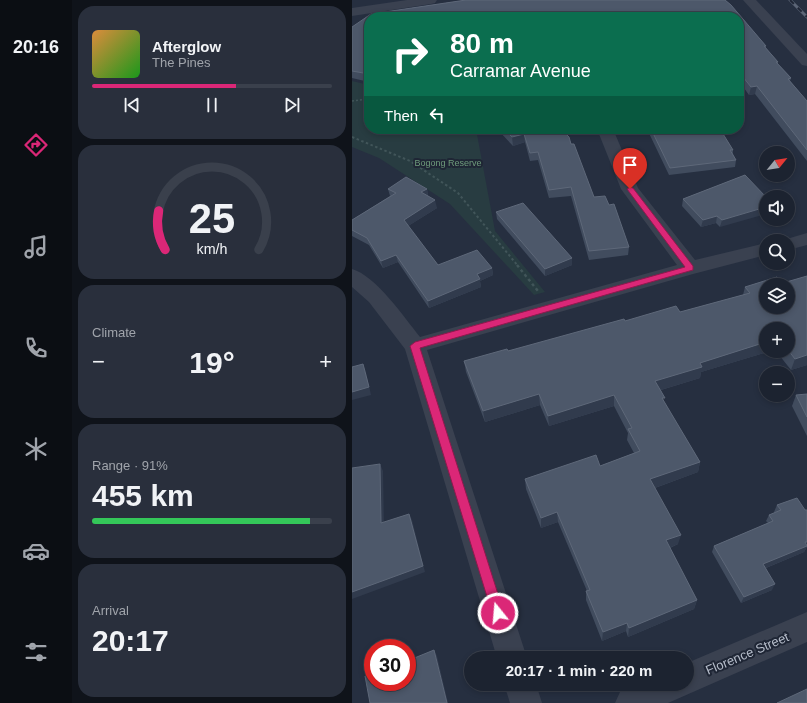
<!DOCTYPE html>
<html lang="en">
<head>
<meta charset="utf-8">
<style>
	:root { --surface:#1c2330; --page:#292f3c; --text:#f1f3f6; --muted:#a0a4ab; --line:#3a404c; --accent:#db2777 }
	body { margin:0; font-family:Arial,sans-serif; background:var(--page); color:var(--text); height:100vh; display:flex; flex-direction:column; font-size:15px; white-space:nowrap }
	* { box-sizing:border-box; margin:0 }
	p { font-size:13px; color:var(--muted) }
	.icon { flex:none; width:22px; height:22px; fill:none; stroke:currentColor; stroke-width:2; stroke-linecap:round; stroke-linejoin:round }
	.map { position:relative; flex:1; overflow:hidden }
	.side { display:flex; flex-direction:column; gap:6px; padding:6px; background:#0f131a; width:280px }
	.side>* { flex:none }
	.guide { position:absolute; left:12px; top:12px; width:380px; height:122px; border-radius:16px; box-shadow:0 2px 6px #0003,0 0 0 1px var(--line); background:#0b6e4f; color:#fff; overflow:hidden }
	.needle { width:26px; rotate:60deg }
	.fabs { position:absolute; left:407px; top:146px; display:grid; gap:8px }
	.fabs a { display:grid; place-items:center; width:36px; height:36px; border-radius:50%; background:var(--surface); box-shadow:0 2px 6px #0003,0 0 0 1px var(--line); font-size:20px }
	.speed { position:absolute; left:12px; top:639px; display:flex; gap:8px; font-size:20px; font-weight:700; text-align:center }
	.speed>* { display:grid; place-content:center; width:52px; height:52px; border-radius:50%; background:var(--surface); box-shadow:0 2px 6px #0003,0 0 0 1px var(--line); line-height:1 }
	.speed .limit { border:6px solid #d22; background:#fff; color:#111 }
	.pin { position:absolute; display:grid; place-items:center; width:34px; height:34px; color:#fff; margin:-41px -17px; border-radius:50% 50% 50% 0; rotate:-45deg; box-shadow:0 0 4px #0007 }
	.pin .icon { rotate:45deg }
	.me { position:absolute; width:44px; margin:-22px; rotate:343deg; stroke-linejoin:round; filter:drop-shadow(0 0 3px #0008) }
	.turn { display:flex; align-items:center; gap:14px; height:84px; padding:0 20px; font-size:18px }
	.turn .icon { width:52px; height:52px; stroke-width:2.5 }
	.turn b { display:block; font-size:28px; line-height:34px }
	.then { display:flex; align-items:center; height:38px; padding:0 20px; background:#0003; gap:8px; font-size:15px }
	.big { font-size:30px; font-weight:600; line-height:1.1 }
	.side .widget { flex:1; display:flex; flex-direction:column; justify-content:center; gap:6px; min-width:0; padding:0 14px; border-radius:16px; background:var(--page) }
	.side .dial { align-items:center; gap:0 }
	.dial svg { height:104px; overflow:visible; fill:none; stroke:var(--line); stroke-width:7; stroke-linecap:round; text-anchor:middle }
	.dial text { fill:var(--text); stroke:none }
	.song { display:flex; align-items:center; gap:12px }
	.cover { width:48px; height:48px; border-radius:6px; background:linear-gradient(135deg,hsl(30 70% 55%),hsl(120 70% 35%)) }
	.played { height:4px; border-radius:2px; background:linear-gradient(90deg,var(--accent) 60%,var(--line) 60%) }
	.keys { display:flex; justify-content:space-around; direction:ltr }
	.heat { display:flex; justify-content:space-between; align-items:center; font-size:22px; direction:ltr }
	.charge { height:6px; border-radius:3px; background:linear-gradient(90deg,#34c759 91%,var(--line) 0) }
	.trip { position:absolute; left:112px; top:651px; width:230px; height:40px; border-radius:20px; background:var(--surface); box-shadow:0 2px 6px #0003,0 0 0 1px var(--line); font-weight:600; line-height:40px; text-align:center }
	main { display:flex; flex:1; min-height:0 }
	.tab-bar { display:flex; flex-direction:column; width:72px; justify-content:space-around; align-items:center; background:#0b0e13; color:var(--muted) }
	.tab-bar .icon { width:28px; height:28px }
	.tab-bar .selected { color:var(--accent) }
	.tab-bar b { font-size:18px; color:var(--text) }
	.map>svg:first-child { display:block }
	.green { fill:#283c41 }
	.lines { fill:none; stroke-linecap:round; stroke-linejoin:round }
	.path-far2 { stroke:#415559; stroke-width:1.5; stroke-dasharray:2 2; stroke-linecap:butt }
	.path-far1 { stroke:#415559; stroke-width:2; stroke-dasharray:2.5 2.5; stroke-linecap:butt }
	.path { stroke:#415559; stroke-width:2.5; stroke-dasharray:3 3; stroke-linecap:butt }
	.minor { fill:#3a4150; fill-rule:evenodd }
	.rail-casing { stroke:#5c6576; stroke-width:3 }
	.rail { stroke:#1f2635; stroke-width:2; stroke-dasharray:5.5; stroke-linecap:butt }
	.wall { fill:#414c5e }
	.shaded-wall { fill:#313b4d }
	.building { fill:#4d586a; stroke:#5e6879; fill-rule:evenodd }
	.route { fill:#db2777; stroke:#8e194d }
	.labels { text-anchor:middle; stroke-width:4; stroke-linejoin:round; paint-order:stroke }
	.far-park-label { font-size:9px; fill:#6e9b7b; stroke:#1f2635 }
	.near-street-label { font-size:13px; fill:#b6bdca; stroke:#1f2635 }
</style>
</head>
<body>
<main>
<nav class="tab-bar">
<b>20:16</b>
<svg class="icon selected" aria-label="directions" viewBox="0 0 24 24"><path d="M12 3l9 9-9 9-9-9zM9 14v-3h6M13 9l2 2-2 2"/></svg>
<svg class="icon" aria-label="music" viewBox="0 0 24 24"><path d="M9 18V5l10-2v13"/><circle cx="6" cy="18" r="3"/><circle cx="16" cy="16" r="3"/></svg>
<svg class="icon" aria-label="phone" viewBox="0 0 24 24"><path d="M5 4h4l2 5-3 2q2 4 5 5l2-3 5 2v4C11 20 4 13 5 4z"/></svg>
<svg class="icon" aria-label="climate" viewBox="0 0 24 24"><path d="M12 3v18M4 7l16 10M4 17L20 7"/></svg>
<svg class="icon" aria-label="car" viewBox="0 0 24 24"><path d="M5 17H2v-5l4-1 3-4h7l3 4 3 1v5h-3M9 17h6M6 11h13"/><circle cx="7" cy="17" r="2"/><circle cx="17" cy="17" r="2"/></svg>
<svg class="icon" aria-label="filters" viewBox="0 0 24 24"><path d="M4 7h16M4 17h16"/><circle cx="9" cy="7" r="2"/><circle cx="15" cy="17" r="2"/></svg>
</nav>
<section class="side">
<div class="widget">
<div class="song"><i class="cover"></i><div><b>Afterglow</b><p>The Pines</p></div></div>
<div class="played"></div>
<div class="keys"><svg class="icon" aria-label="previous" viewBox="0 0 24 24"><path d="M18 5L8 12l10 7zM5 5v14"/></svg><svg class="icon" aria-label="pause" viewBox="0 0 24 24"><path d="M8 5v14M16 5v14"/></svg><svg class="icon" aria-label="next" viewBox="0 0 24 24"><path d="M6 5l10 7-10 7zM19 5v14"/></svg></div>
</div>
<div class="widget dial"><svg viewBox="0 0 100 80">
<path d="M14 69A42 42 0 1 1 86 69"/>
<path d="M14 69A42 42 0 0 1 9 39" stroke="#db2777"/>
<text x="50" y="56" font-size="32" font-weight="700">25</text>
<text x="50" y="72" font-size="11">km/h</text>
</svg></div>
<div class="widget"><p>Climate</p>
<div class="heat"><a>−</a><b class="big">19°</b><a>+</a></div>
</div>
<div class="widget"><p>Range · 91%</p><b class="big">455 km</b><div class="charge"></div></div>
<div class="widget"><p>Arrival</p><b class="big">20:17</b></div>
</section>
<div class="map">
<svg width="455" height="703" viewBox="0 0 455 703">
	<rect width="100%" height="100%" fill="#262f40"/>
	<polygon class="green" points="0,81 17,85 17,129 124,129 143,231 193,292 182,295 98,204 27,158 0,147"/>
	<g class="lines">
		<polyline class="path-far2" points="0,101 17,99"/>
		<polyline class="path-far1" points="0,137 58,161 106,193 166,266"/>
		<polyline class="path" points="165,265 186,291"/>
		<g class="minor">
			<polygon points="55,0 85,0 83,3 79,4 0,16 0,8"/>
			<polygon points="391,0 404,0 455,54 455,66 450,65"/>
			<path d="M245 129H261L286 188 343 260 414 243V255L341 274 75 350 175 658H145L53 349 17 302 0 287V269C24 276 52 317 68 337L325 265 269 189Z"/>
			<polygon points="455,233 455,245 436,250 436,241 428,241"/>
			<polygon points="455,612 455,642 316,703 263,703 268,692 286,684 335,684 335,663"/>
			<polygon points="152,684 184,684 190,703 158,703"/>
		</g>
		<g class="rail-casing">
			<polyline id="rail" points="438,0 455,17"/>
		</g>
		<use href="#rail" class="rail"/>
	</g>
	<g class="wall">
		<polygon points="114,0 373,0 379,5 414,46 414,48 426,62 426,64 439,78 438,81 455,101 455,161 403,94 397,95 387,81 387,17 17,17 17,82 0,78 0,27 19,14"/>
		<polygon points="145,129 209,129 219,144 242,197 257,205 277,247 276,255 237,260 219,196 197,198 186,160 178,161 173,142 161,146"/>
		<polygon points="295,129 368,129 381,150 381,154 384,160 383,167 317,175"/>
		<polygon points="393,175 368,227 364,223 349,227 330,206 331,199"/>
		<polygon points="36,189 75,189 76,196 85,208 56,226 86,265 140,268 141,275 128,281 129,287 77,308 46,262 31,268 17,245 0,236 0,220 38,196"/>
		<polygon points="144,212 220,258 220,265 193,276 145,219"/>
		<polygon points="455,276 455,365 439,370 424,351 436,351 436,329 414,351 419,351 349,372 348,378 309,390 312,402 348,462 346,472 303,488 326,544 318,548 345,600 342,609 276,637 274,631 250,641 234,600 234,591 235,591 206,522 189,528 174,489 173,479 248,466 282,453 275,440 276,433 262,406 197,426 188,405 133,422 114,372 112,361 156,351 273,321 328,312 391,295 393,287 431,283"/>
		<polygon points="455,394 455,436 440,406 444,395"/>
		<polygon points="425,505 453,510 455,510 455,547 452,552 414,568 420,590 389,603 360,552 362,546 416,523 414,521 417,515 423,513 422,512"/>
	</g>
	<g class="shaded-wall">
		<polygon points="405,86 403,94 397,95 399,87"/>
		<polygon points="172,134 173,142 161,146 160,137"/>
		<polygon points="75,189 76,196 69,192"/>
		<polygon points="83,200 85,208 53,228 52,220"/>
		<polygon points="414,207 414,214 368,227 370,220"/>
		<polygon points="365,216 364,223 349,227 351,220"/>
		<polygon points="44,255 46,262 31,268 29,261"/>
		<polygon points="220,258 220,265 193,276 193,269"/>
		<polygon points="140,268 141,275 128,281 129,287 77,308 76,301 125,274"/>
		<polygon points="414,342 414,351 419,351 349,372 348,378 302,392 303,381 348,363"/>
		<polygon points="455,355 455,365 439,370 443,359"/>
		<polygon points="11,364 14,372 19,395 0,400 0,392"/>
		<polygon points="187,394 188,405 133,422 131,411"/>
		<polygon points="262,395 262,406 197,426 196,416"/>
		<polygon points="348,462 346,472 297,490 298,479"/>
		<polygon points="28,464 31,471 32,529 29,523"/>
		<polygon points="205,512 206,522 189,528 189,518"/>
		<polygon points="57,514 60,520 73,572 0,599 0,592"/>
		<polygon points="329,535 326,544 312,550 314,540"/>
		<polygon points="455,542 455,547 452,552 409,570 411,564"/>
		<polygon points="423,584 420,590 389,603 392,597"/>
		<polygon points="345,600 342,609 276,637 277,628"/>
		<polygon points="275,623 274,631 250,641 251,632"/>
		<polygon points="82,650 85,656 96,703 95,703"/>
	</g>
	<g class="building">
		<polygon points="114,0 373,0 379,5 414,46 412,46 426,62 424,62 439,78 436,79 455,101 455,150 405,86 399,87 387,72 387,17 17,17 17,74 0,71 0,27 19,14"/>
		<polygon points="152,129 209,129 217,137 219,144 222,144 242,197 253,196 257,205 262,204 277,247 237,251 219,187 197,190 186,152 178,153 172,134 160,137"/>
		<polygon points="299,129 368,129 381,150 378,150 384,160 318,168"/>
		<polygon points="393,175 414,197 414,207 370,220 365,216 351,220 331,199"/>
		<polygon points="54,177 75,189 69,192 83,200 52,220 86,265 125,250 140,268 125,274 128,279 76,301 44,255 29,261 15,238 0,230 0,220 44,193 36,189"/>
		<polygon points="171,203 220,258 193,269 144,212"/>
		<path d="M455 276V355L443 359 436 350V329H414V342L348 363 350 367 303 381 313 398H310L348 462 298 479 329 535 314 540 345 600 277 628 275 623 251 632 234 591 238 590 205 512 189 518 173 479 244 455 248 466 288 451 276 429 280 428 262 395 196 416 187 394 131 411 112 361 155 349 156 351 272 319 273 321 324 306 328 312 398 293 393 287 425 277 431 283ZM414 285H436V307H414Z"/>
		<polygon points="11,364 17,387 0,392 0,367"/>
		<polygon points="455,394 455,417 444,395"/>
		<polygon points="28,464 29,523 57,514 71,566 0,592 0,468"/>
		<polygon points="445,498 453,510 455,510 455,542 453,542 455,546 411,564 423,584 392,597 362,546 421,521 417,515 429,510 425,505"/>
		<polygon points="82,650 95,703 18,703 13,676 21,673 21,682 55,682 55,661"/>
		<polygon points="455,689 455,703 425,703"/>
	</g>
	<polygon class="route" points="278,187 281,188 341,266 341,270 68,348 152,613 151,618 146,619 142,618 140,613 58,346 63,342 333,267 275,189"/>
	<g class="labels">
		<g class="far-park-label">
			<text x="96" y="166">Bogong Reserve</text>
		</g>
		<g class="near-street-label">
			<text transform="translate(395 653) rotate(-23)" y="5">Florence Street</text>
		</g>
	</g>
</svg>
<div class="fabs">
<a><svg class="needle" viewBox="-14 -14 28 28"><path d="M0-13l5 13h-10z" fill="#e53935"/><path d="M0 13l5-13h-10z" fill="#a0a4ab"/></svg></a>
<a><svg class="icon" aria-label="sound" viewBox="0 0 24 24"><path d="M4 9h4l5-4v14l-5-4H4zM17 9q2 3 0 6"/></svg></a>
<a><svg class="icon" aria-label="search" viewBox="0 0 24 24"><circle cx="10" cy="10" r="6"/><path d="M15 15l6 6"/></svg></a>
<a><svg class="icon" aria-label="layers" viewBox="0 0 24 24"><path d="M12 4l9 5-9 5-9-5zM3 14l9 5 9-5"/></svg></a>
<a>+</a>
<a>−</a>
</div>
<div class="speed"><div class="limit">30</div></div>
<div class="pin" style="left:278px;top:189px;background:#d93025"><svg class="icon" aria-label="arrive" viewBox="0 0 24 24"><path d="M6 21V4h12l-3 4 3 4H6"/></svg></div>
<svg class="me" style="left:146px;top:613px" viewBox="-20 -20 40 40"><circle r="17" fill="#db2777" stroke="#fff" stroke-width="3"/><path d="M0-11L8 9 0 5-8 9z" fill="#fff"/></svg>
<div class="trip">20:17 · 1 min · 220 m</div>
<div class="guide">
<div class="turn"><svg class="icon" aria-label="right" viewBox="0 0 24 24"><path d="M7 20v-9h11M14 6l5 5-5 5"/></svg><div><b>80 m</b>Carramar Avenue</div></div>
<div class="then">Then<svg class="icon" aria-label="left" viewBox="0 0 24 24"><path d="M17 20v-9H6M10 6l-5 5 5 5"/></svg></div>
</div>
</div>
</main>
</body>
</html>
